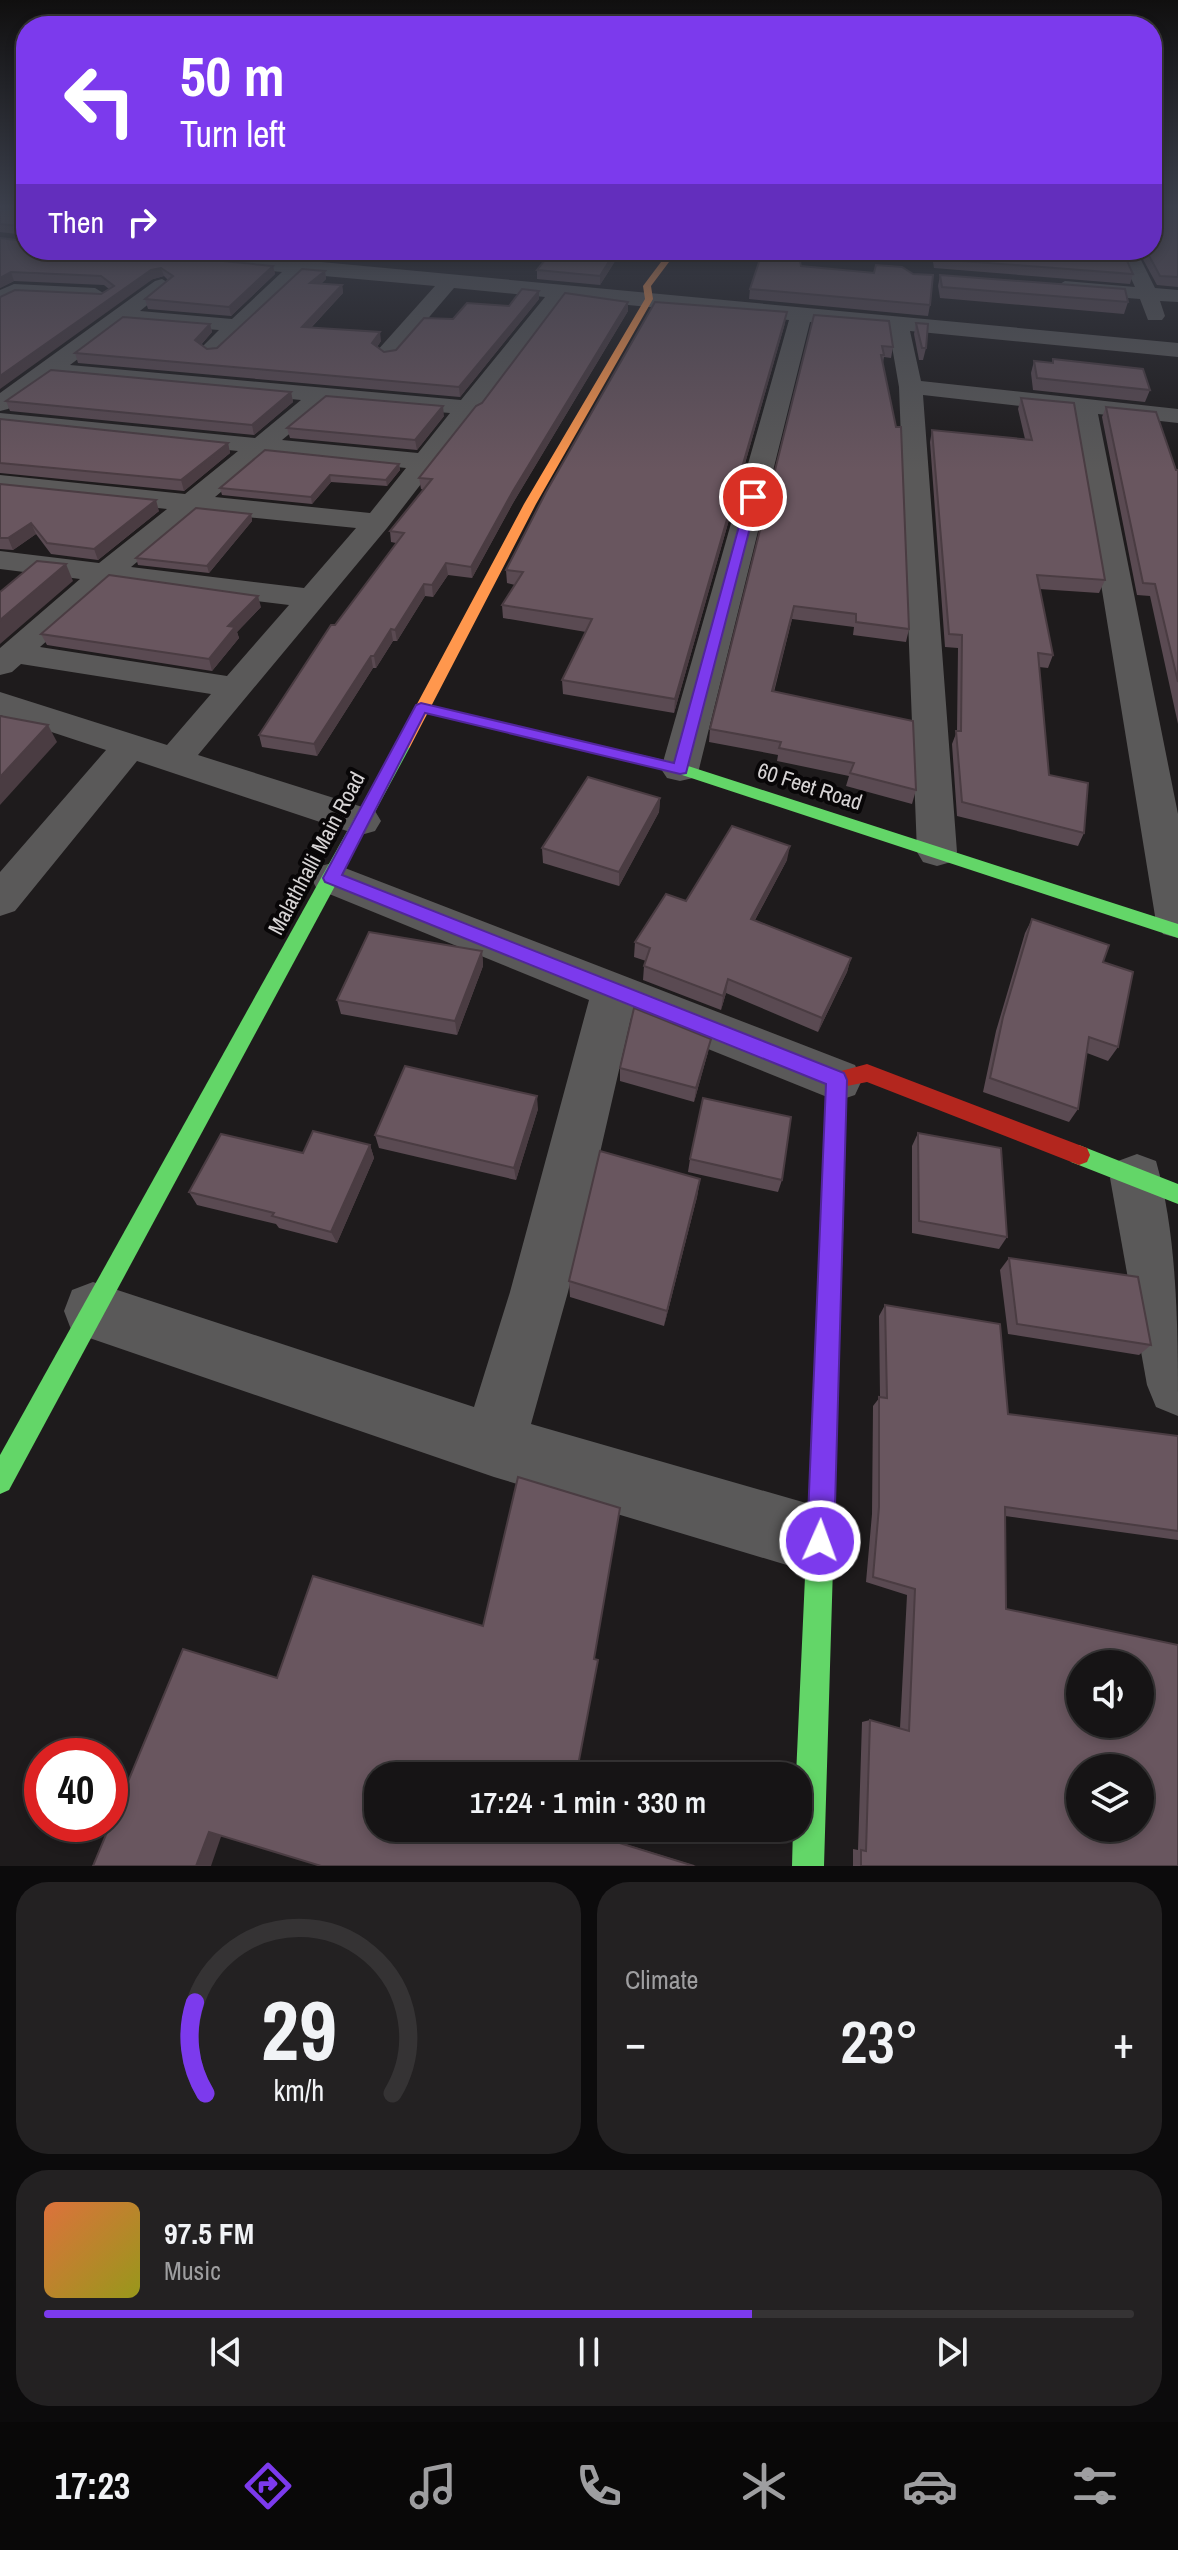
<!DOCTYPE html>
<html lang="en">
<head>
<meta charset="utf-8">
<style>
	:root { --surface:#161415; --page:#232122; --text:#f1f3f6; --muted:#9e9ea0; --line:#353334; --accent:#7c3aed }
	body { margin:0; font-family:"Archivo Narrow",sans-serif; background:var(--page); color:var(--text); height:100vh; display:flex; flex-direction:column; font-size:30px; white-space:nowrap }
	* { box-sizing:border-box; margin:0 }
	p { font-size:26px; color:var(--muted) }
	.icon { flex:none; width:44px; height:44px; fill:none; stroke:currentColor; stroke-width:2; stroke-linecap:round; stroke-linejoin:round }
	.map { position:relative; height:1866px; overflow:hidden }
	.details { display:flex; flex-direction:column; gap:16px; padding:16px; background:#0c0b0c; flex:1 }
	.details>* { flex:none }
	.banner { position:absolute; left:16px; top:16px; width:1146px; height:244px; border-radius:32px; box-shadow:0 4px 12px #0003,0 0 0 2px var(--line); background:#7c3aed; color:#fff; overflow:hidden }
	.tools { position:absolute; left:1066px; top:1650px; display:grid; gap:16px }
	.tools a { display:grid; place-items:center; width:88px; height:88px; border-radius:50%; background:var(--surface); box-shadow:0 4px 12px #0003,0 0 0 2px var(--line); font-size:40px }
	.speed { position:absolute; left:24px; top:1738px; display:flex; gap:16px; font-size:40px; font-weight:700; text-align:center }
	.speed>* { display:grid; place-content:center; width:104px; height:104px; border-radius:50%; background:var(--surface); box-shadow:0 4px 12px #0003,0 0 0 2px var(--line); line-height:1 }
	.speed .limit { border:12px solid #d22; background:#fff; color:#111 }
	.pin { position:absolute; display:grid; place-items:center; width:68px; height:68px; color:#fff; margin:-34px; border:4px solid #fff; border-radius:50%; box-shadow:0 2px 8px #0007 }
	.me { position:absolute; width:88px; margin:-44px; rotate:2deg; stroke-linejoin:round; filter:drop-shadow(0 0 6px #0008) }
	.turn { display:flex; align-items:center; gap:28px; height:168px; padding:0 32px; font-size:36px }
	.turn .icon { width:104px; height:104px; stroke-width:2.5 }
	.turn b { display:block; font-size:56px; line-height:68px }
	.then { display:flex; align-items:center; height:76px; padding:0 32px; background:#0003; gap:16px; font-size:30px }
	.big { font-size:60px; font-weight:600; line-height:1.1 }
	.details .tile { flex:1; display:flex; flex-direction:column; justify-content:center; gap:12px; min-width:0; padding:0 28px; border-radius:32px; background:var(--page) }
	.details .dial { align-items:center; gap:0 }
	.dial svg { height:208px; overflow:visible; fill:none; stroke:var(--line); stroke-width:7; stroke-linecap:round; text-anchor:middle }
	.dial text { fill:var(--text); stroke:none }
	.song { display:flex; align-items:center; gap:24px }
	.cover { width:96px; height:96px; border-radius:12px; background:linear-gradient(135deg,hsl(20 70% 55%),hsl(60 70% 35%)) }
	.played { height:8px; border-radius:4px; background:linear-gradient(90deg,var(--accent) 65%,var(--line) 65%) }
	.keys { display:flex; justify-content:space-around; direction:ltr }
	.heat { display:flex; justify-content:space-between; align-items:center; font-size:44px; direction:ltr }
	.details .tiles { flex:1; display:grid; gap:16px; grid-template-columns:1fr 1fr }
	.tile:last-child { grid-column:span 2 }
	.trip { position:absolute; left:364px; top:1762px; width:448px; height:80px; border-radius:32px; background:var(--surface); box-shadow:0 4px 12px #0003,0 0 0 2px var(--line); font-weight:600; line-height:80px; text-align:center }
	.tabs { display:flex; height:128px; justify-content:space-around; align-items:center; background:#090808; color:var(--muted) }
	.tabs .icon { width:56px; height:56px }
	.tabs .on { color:var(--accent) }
	.tabs b { font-size:36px; color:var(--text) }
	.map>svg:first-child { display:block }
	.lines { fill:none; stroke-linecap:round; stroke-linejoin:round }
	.street { fill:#5a5959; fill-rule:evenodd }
	.fast { fill:#63d668; fill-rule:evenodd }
	.slow { fill:#ff974d; fill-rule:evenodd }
	.jam { fill:#b3261e; fill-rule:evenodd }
	.wall { fill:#5a4a52 }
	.shaded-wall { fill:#4a3c42 }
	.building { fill:#69565f; stroke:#4a3c42; stroke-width:2; fill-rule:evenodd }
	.route { fill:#7c3aed; stroke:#51269a; stroke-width:2 }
	.labels { text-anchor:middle; stroke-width:8; stroke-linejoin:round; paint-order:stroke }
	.street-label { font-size:22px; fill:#d7d4d5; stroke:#080607 }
</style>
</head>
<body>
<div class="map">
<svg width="1178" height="1866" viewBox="0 0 1178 1866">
	<rect width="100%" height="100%" fill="#1e1b1c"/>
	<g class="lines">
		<g class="street">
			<path d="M97 250H165L300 260 1178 343V357L910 331 921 381 1178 409V423L1098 414 1178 814V938L1163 934 1156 922 1073 412 923 395 957 852 951 862 937 866 923 862 917 852 899 387 889 329 810 322 699 769 693 778 680 781 667 778 661 769 789 320 564 299 482 406 480 413 475 414 387 528 198 755 375 811 381 821 375 831 361 835 347 831 137 761 15 911 0 916V872L106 750 0 715V692L167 745 211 694 21 664 12 672 0 675V648L80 579 0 569V551L99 563 167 509 0 491V475L185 494 238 451 0 427V413L255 438 301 400 54 377 8 409 0 411V393L155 281 162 279 172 285 140 311 232 319 282 272 106 255ZM302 274 435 286 376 352 387 359 395 357 454 288 545 297 461 400 70 365 125 323 219 330 200 349 211 356 219 354ZM327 403 450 413 418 453 282 440ZM266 454 406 468 370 513 215 497ZM197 512 356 528 304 588 131 567ZM112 583 289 605 227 676 40 647Z"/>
			<path d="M634 250H698L700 253C689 263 645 260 634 250Z"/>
			<polygon points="1118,250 1136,250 1155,288 1178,290 1178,302 1160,301 1165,316 1162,320 1148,320 1140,299 1065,293 1055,287 1065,281 1135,287"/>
			<polygon points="14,284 95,288 105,294 95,300 18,296 0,305 0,290"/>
			<polygon points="332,863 855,1065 862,1080 855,1095 837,1101 631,1018 568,1292 531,1424 820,1507 844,1517 854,1541 844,1565 820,1575 494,1477 72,1332 64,1311 72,1290 93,1282 474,1407 510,1292 589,1000 317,889 311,878 317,867"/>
			<path d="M1137 1154 1156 1161C1178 1238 1178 1333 1178 1416L1156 1407 1147 1385 1110 1178 1118 1161Z"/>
		</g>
		<g class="fast">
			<polygon points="421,704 685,765 1178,924 1178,938 676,773 416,711 416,705"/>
			<polygon points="402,742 410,747 9,1490 0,1494 0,1455 394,747"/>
			<polygon points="1079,1145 1178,1184 1178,1204 1071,1162 1068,1155 1071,1148"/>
			<polygon points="833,1191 841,1194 844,1201 824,1866 792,1866 793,1828 798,1828 796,1776 822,1201 825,1194"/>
		</g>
		<polygon class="slow" points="670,250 678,250 651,286 653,299 536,504 410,747 402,752 397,750 394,747 524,504 645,299 643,286"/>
		<polygon class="jam" points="867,1064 1087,1148 1090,1155 1087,1162 1079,1165 867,1082 847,1086 844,1201 841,1208 833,1211 825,1208 822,1201 827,1080 830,1074"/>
	</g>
	<g class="wall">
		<polygon points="0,209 26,209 26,250 273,266 275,274 231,316 148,309 145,299 168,280 164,276 101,294 109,289 104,285 14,281 0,288 25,241 25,235 0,232"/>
		<polygon points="1178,209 1178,287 1157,285 1138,250 1152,250"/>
		<polygon points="203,250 361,250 347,261"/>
		<polygon points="553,250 622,250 600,285 537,279 537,270"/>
		<polygon points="931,250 1122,250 1133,274 1130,284 934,268"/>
		<polygon points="801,266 930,305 928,316 749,299 750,289"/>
		<polygon points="325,271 326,279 321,284 342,285 343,293 311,328 381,341 377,347 384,352 396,350 453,319 539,299 460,397 78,363 75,353 210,324 212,332 201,345 207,349 217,348"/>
		<polygon points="940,275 1128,302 1124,314 940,298 938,286"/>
		<polygon points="628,302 628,311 513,503 472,578 448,575 433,597 425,596 397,641 393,641 376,668 373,668 317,756 262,747 259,735 335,625 396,543 391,542 390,531 424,490 421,489 419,478 482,403"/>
		<polygon points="814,315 893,347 891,358 884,357 883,363 909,629 906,642 853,635 854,627 792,619 774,692 916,790 912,804 846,786 849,776 777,761 778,755 709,742 710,729"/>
		<polygon points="785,323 674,713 563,694 562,680 586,632 503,618 502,605 515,585 507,583 506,570"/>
		<polygon points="916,323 926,348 923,360 919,360 914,334"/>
		<polygon points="1053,359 1150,390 1145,402 1033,390 1031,373 1034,361 1052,363"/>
		<polygon points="291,392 293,402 254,435 10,411 6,401"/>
		<polygon points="1021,398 1105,580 1099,593 1039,589 1053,655 1048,668 1039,667 1049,775 1084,833 1078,846 957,816 952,744 957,731 958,648 945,647 930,442 932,430 1025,439 1018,409"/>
		<polygon points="1106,407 1176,470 1178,470 1178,724 1150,596 1137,595 1102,417"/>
		<polygon points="444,416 417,450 290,438 287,428"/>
		<polygon points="0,419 228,443 230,453 184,491 0,473"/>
		<polygon points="399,464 400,470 387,486 331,482 312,504 222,495 220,488"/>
		<polygon points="0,484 159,511 98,560 51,554 36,534 13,550 0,549"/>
		<polygon points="251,514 252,521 209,573 138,565 136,558"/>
		<polygon points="261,607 237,632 239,638 212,671 47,645 41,634"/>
		<polygon points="660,798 659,812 619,886 543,863 542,848"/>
		<polygon points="787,860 755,920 851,958 847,972 818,1032 726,993 721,1010 643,980 644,966 646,961 634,957 635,942 686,901"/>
		<polygon points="1032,919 1103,962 1118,1047 1108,1061 1087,1053 1078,1109 1069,1122 983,1092 996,1031 1025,933"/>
		<polygon points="482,951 483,966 457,1035 341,1014 337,1000"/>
		<polygon points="708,1052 694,1102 620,1081 620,1068"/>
		<polygon points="538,1109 516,1180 379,1148 375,1135"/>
		<polygon points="918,1133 1007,1237 999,1249 912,1233 912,1146"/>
		<polygon points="370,1145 374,1158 337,1243 279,1228 276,1224 197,1205 189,1192 303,1153"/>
		<polygon points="690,1159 782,1180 778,1192 688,1172"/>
		<polygon points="700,1179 697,1197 664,1326 570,1297 569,1281"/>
		<polygon points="1009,1258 1151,1345 1139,1355 1008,1334 1000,1270"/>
		<polygon points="885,1305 1008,1414 1178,1438 1178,1540 1005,1516 1006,1609 1178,1866 853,1866 853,1849 858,1850 862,1722 870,1720 900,1728 907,1595 866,1582 872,1514 873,1406 880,1397 879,1316"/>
	</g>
	<g class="shaded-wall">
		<polygon points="350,250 361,250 347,261 346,253"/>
		<polygon points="616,250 622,250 600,285 600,276"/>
		<polygon points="273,266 275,274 231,316 229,307"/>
		<polygon points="161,268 164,276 153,279 0,389 0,376 151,270"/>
		<polygon points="325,271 326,279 311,292 310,283"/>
		<polygon points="11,272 14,281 0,288 0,278"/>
		<polygon points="342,285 343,293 303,336 302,327"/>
		<polygon points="539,291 539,299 460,397 459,387"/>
		<polygon points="628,302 628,311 513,503 472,578 471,567 513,491"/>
		<polygon points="787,312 785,323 674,713 675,699"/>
		<polygon points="210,324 212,332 197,349 195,340"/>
		<polygon points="380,332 381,341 373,352 372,343"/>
		<polygon points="291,392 293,402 254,435 252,425"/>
		<polygon points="443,406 444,416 417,450 415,440"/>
		<polygon points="228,443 230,453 184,491 181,480"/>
		<polygon points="399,464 400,470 387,486 386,480"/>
		<polygon points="330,475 331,482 312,504 311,497"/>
		<polygon points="156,500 159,511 98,560 94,549"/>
		<polygon points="251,514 252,521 209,573 207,566"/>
		<polygon points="31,523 36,534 13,550 8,538"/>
		<polygon points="446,563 448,575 433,597 432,585"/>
		<polygon points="66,564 73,581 0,644 0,620"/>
		<polygon points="424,584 425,596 397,641 395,630"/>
		<polygon points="258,596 261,607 237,632 239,638 212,671 209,659 228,626"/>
		<polygon points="794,606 792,619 770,705 772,691"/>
		<polygon points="391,629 393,641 376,668 374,656"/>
		<polygon points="371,656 373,668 317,756 314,744"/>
		<polygon points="48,725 57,742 0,805 0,777"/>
		<polygon points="660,798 659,812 619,886 619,872"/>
		<polygon points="790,846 787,860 748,933 751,919"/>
		<polygon points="482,951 483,966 457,1035 455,1021"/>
		<polygon points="851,958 847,972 818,1032 822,1018"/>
		<polygon points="728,979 726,993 721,1010 723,996"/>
		<polygon points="711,1039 708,1052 694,1102 696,1088"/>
		<polygon points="537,1096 538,1109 516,1180 514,1168"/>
		<polygon points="370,1145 374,1158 337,1243 331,1232"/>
		<polygon points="700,1179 697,1197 664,1326 667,1311"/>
		<polygon points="571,1828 574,1828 696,1866 694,1866"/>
		<polygon points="223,1831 211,1866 196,1866 209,1832"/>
	</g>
	<g class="building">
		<polygon points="0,209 26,209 26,250 110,250 273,266 229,307 145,299 173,276 161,268 151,270 0,376 0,297 15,290 101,294 114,286 101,276 11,272 0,278 0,238 25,241 25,227 0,224"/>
		<polygon points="1152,209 1178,209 1178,277 1160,276 1146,250 1152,250"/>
		<polygon points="310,250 350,250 346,253"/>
		<polygon points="553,250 616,250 600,276 537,270"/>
		<polygon points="763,250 797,250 801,266 874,273 876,265 902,267 913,274 933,275 930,305 750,289"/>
		<polygon points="935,250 1122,250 1133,274 936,259"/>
		<polygon points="302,269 325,271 310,283 342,285 302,327 380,332 372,343 384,352 396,350 424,318 453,319 467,303 509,306 522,289 539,291 459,387 75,353 123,317 210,324 195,340 207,349 217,348"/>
		<polygon points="940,275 1125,289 1128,302 942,287"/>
		<polygon points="565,293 628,302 513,491 471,567 446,563 432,585 424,584 395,630 391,629 374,656 371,656 314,744 259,735 331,625 335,625 404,533 390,531 432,479 419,478 476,406 482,403"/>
		<polygon points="655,302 787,312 675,699 562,680 592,619 502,605 523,572 506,570 546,492"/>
		<polygon points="814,315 889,321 893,347 882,346 884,355 881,355 896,427 901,427 909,629 856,622 856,614 794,606 772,691 913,721 916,790 850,773 854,763 779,748 781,742 710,729"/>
		<polygon points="916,323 928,324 926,348 922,348"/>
		<polygon points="1053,359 1143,369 1150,390 1037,378 1034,361 1053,363"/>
		<polygon points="51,370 291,392 252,425 6,401"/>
		<polygon points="326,396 443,406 415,440 287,428"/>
		<polygon points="1021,398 1074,403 1105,580 1037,575 1053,655 1038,653 1049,775 1088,783 1084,833 962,802 956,731 961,731 962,635 949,634 932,430 1032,440"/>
		<polygon points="1106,407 1156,412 1176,470 1178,470 1178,682 1155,584 1143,583"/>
		<polygon points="0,419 228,443 181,480 0,463"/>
		<polygon points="265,450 399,464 386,480 330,475 311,497 220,488"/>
		<polygon points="0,484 156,500 94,549 47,543 31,523 8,538 0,538"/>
		<polygon points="196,508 251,514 207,566 136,558"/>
		<polygon points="37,561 66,564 0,620 0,592"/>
		<polygon points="109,575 258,596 228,626 235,627 209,659 41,634"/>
		<polygon points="0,716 48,725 0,777"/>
		<polygon points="588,777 660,798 619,872 542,848"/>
		<polygon points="732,826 790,846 751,919 851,958 822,1018 728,979 723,996 644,966 650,948 635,942 666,894 686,901"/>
		<polygon points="1032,919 1109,945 1103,962 1133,972 1118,1047 1089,1037 1078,1109 990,1078 1003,1017"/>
		<polygon points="369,932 482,951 455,1021 337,1000"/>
		<polygon points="634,1008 711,1039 696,1088 620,1068"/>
		<polygon points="405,1066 537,1096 514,1168 375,1135"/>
		<polygon points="703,1098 791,1117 782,1180 690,1159"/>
		<polygon points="313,1131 370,1145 331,1232 272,1216 274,1213 189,1192 221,1134 303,1153"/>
		<polygon points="918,1133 1001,1148 1007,1237 919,1221"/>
		<polygon points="600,1151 700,1179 667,1311 569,1281"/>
		<polygon points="1009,1258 1138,1277 1151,1345 1017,1324"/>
		<path d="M885 1305 1000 1324 1008 1414 1178 1436V1531L1005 1507 1006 1609 1178 1645V1866H861V1850L866 1851 870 1720 909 1731 915 1589 873 1577 879 1507V1397L887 1398ZM1080 1664H1140V1724H1080ZM1080 1768H1140V1828H1080Z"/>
		<polygon points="518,1477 620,1508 594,1659 598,1660 576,1776 378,1776 378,1828 571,1828 694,1866 321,1866 209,1832 196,1866 93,1866 183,1649 277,1678 313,1576 483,1626"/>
	</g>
	<linearGradient id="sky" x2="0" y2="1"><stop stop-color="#100f0f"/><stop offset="0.44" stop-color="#3b3f4b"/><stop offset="1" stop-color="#3b3f4b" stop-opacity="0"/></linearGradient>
	<rect width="1178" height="470" fill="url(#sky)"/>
	<polygon class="route" points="753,493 758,497 686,773 680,774 425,713 342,875 844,1073 847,1080 834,1541 830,1551 820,1555 811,1551 807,1541 826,1084 325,882 323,878 416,705 421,703 674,763 747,497"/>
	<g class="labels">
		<g class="street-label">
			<text transform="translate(810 786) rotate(18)" y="8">60 Feet Road</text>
			<text transform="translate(316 853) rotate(-62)" y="8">Malathhalli Main Road</text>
		</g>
	</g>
</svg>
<div class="tools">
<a><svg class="icon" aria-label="sound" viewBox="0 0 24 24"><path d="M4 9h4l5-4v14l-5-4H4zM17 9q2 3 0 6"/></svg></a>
<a><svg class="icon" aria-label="layers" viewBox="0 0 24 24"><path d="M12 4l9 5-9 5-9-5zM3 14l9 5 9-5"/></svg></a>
</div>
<div class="speed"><div class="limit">40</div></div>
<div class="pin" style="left:753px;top:497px;background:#d93025"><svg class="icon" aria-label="arrive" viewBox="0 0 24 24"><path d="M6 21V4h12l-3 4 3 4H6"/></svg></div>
<svg class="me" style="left:820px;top:1541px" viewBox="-20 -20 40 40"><circle r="17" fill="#7c3aed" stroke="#fff" stroke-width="3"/><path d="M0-11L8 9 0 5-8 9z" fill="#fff"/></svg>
<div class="trip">17:24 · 1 min · 330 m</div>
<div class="banner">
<div class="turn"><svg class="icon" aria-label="left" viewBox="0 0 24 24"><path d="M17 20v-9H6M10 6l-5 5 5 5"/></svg><div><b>50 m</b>Turn left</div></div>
<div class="then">Then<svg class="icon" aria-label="right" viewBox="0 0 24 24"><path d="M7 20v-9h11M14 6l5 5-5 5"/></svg></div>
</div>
</div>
<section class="details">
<div class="tiles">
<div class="tile dial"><svg viewBox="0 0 100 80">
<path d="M14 69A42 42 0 1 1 86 69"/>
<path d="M14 69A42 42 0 0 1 10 34" stroke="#7c3aed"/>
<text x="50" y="56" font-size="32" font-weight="700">29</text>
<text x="50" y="72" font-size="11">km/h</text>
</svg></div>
<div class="tile"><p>Climate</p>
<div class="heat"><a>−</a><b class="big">23°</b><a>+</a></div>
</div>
<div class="tile">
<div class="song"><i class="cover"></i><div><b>97.5 FM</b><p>Music</p></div></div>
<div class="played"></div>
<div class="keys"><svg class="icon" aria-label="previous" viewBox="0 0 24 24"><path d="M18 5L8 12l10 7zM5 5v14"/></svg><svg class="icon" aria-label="pause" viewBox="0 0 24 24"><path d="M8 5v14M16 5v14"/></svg><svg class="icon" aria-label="next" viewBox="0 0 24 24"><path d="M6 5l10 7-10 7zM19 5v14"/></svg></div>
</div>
</div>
</section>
<nav class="tabs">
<b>17:23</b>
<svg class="icon on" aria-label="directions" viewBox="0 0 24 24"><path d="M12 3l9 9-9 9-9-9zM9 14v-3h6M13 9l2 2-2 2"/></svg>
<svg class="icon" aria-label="music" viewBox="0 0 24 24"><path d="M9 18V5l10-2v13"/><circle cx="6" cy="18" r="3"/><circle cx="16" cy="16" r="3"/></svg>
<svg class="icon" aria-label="phone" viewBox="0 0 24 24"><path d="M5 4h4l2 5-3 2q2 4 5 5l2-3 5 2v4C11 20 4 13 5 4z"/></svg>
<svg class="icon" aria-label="climate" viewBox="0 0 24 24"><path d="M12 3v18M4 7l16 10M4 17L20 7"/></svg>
<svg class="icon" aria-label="car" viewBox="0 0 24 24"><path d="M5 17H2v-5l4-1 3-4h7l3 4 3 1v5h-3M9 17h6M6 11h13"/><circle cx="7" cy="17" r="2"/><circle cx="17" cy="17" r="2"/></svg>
<svg class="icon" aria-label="filters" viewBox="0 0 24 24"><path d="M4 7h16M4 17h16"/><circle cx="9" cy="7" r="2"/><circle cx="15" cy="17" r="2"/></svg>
</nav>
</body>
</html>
